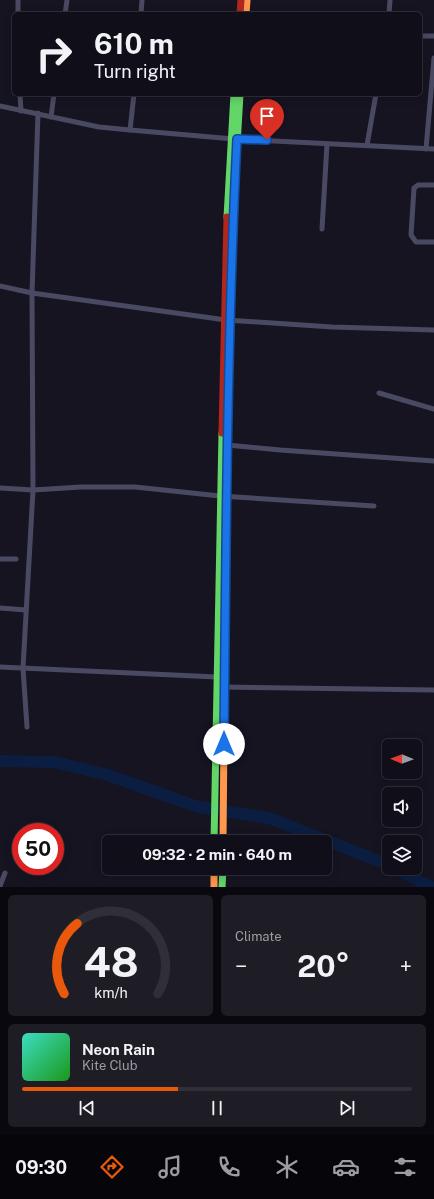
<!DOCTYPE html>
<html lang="en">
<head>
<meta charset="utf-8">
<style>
	:root { --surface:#100f19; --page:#1e1d26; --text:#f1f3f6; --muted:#9c9ca2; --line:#302f38; --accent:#ea580c }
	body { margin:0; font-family:"Public Sans",sans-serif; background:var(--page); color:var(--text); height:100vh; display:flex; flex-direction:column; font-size:15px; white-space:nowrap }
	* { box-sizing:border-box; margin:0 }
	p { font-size:13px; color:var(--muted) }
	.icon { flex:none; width:22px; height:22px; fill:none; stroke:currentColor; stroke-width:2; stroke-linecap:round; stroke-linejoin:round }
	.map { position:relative; height:887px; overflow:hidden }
	.details { display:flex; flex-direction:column; gap:8px; padding:8px; background:#09080e; flex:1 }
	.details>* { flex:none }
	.hud { position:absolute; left:12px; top:12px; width:410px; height:84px; border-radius:6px; box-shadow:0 2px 10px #0003,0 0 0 1px var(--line); background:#100f19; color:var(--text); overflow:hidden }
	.needle { width:26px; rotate:271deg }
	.controls { position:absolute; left:382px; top:739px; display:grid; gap:8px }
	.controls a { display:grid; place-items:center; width:40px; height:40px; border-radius:6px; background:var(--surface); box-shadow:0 2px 10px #0003,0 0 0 1px var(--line); font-size:20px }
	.speed { position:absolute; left:12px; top:823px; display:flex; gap:8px; font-size:20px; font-weight:700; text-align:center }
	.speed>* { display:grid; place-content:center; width:52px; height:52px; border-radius:50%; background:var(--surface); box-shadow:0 2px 10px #0003,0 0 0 1px var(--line); line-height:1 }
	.speed .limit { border:6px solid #d22; background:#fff; color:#111 }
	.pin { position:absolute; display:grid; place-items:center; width:34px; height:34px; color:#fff; margin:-41px -17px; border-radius:50% 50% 50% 0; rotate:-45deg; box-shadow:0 0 4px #0007 }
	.pin .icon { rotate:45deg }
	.me { position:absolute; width:44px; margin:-22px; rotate:0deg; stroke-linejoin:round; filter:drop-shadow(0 0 3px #0008) }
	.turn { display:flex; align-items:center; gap:14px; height:84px; padding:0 16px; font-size:18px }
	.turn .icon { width:52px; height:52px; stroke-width:2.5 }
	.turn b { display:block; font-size:28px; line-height:34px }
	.big { font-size:30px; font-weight:700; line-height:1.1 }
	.details .card { flex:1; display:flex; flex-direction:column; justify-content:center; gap:6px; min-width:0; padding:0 14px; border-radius:6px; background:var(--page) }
	.details .dial { align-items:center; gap:0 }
	.dial svg { height:104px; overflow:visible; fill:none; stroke:var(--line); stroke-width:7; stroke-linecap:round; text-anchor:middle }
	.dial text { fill:var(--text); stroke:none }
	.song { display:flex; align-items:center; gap:12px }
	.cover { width:48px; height:48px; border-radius:6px; background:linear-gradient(135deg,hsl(170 70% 55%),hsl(120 70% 35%)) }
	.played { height:4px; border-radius:2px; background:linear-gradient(90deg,var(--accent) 40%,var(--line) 40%) }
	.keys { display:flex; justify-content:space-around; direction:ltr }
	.heat { display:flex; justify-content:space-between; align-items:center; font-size:22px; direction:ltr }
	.details .tiles { flex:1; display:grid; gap:8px; grid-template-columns:1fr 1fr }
	.card:last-child { grid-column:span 2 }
	.trip { position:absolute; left:102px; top:835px; width:230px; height:40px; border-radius:6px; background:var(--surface); box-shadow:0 2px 10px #0003,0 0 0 1px var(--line); font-weight:700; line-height:40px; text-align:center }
	.tab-bar { display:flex; height:64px; justify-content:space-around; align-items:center; background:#06060a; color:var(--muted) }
	.tab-bar .icon { width:28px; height:28px }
	.tab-bar .on { color:var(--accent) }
	.tab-bar b { font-size:18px; color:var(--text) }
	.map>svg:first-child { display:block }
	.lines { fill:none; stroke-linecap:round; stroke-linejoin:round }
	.river { stroke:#0b1e41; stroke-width:12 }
	.street { stroke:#4a4962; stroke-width:5 }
	.fast { stroke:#63d668; stroke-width:7 }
	.slow { stroke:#ff974d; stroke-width:7 }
	.jam { stroke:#b3261e; stroke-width:7 }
	.route-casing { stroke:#114b97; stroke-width:10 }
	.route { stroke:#1a73e8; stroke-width:7 }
</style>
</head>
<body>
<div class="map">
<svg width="434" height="887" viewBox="0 0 434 887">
	<rect width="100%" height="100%" fill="#161421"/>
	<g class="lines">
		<g class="river">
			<polyline points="0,761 54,762 108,775 198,807 269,818 389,865"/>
			<polyline points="395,868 431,887"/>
		</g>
		<g class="street">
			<polyline points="18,14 18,0"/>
			<polyline points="65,14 67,0"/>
			<polyline points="141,14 142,0"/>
			<polyline points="389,14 390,0"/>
			<polyline points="420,36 434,36"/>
			<polyline points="20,94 21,111"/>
			<polyline points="0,106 99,127 130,130 234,139 434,149"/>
			<polyline points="51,117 54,94"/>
			<polyline points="130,130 134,94"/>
			<polyline points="367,145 376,94"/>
			<polyline points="426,149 434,58"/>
			<polyline points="434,185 418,185 414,188 411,235 416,242 434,242"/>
			<polyline points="322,229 327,144"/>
			<polyline points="0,286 32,293 226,320 332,327 434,330"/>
			<polyline points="379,393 434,409"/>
			<polyline points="227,445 280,450 434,461"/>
			<polyline points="0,488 33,490 81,487 135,487 220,496 374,506"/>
			<polyline points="0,559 16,559"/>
			<polyline points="0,608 26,610"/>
			<polyline points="0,667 217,677"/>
			<polyline points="221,687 434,690"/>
			<polyline points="27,727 23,668 33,490 32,293 38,113"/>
			<polyline points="0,886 5,873"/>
		</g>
		<g class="fast">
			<polyline points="227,217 234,94"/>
			<polyline points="226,523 233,213 240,94"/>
			<polyline points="214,842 222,433"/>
			<polyline points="222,887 223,868"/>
		</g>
		<g class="slow">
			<polyline points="246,14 247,0"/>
			<polyline points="223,842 226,523"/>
			<polyline points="214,868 214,887"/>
		</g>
		<g class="jam">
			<polyline points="240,14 241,0"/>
			<polyline points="222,433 227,217"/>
		</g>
	</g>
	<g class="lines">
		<g class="route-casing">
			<path id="route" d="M224 744C226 543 227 340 237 139L267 140"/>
		</g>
		<use href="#route" class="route"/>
	</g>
</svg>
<div class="controls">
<a><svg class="needle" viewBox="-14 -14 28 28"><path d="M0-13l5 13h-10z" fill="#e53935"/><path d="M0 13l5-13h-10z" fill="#9c9ca2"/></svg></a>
<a><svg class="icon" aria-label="sound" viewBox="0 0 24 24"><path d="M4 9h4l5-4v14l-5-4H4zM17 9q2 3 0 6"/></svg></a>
<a><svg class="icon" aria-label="layers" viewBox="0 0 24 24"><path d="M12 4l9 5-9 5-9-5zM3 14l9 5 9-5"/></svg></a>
</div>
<div class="speed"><div class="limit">50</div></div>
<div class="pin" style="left:267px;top:140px;background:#d93025"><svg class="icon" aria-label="arrive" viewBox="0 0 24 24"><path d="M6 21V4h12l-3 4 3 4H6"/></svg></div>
<svg class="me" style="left:224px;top:744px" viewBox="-20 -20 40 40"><circle r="19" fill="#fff"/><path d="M0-13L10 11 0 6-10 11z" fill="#1a73e8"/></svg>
<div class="trip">09:32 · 2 min · 640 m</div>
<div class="hud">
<div class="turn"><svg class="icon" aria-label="right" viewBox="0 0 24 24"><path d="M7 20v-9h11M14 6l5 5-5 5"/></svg><div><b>610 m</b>Turn right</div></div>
</div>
</div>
<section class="details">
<div class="tiles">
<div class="card dial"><svg viewBox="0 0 100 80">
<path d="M14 69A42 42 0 1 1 86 69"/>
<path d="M14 69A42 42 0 0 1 24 15" stroke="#ea580c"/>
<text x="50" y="56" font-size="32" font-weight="700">48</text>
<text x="50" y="72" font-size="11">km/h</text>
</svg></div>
<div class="card"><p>Climate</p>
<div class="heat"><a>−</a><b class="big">20°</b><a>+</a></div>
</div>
<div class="card">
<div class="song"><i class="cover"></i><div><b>Neon Rain</b><p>Kite Club</p></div></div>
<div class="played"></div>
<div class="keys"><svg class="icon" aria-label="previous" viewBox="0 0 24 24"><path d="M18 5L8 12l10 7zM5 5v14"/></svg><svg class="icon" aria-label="pause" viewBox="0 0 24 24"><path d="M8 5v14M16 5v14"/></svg><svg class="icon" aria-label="next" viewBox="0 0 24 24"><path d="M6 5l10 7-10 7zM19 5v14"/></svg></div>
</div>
</div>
</section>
<nav class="tab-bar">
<b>09:30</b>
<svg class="icon on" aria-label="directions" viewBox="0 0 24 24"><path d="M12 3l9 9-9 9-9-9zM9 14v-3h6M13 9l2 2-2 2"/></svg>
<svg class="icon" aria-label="music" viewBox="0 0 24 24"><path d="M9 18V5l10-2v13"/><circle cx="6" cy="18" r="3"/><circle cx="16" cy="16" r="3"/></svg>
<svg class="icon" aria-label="phone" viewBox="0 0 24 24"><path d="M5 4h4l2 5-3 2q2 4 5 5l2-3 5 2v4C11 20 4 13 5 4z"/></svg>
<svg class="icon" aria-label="climate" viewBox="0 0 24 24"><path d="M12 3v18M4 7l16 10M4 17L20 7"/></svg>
<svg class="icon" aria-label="car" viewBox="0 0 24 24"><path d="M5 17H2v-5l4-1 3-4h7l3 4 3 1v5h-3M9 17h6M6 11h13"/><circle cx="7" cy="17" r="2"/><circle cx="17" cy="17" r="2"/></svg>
<svg class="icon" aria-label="filters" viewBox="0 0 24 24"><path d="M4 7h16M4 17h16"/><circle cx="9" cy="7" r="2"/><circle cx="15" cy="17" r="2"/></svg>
</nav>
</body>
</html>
